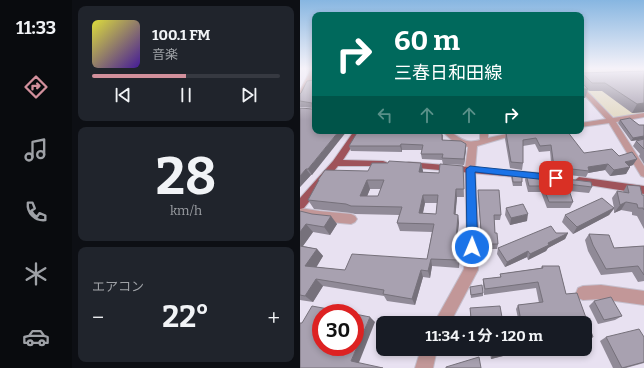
<!DOCTYPE html>
<html lang="ja">
<head>
<meta charset="utf-8">
<style>
	:root { --surface:#171b24; --page:#20242c; --text:#f1f3f6; --muted:#9ea1a6; --line:#363941; --accent:#d2909c }
	body { margin:0; font-family:Bitter,"Noto Sans JP",serif; background:var(--page); color:var(--text); height:100vh; display:flex; flex-direction:column; font-size:15px; white-space:nowrap }
	* { box-sizing:border-box; margin:0 }
	p { font-size:13px; color:var(--muted) }
	.icon { flex:none; width:22px; height:22px; fill:none; stroke:currentColor; stroke-width:2; stroke-linecap:round; stroke-linejoin:round }
	.map { position:relative; flex:1; overflow:hidden }
	.sheet { display:flex; flex-direction:column; gap:6px; padding:6px; background:#0d0f14; width:228px }
	.sheet>* { flex:none }
	.banner { position:absolute; left:12px; top:12px; width:272px; height:122px; border-radius:8px; box-shadow:0 2px 6px #0003; background:#00695c; color:#fff; overflow:hidden }
	.speed { position:absolute; left:12px; top:304px; display:flex; gap:8px; font-size:20px; font-weight:700; text-align:center }
	.speed>* { display:grid; place-content:center; width:52px; height:52px; border-radius:50%; background:var(--surface); box-shadow:0 2px 6px #0003; line-height:1 }
	.speed .limit { border:6px solid #d22; background:#fff; color:#111 }
	.pin { position:absolute; display:grid; place-items:center; width:34px; height:34px; color:#fff; margin:-17px; border-radius:8px; box-shadow:0 2px 6px #0006 }
	.me { position:absolute; width:44px; margin:-22px; rotate:1deg; stroke-linejoin:round; filter:drop-shadow(0 0 3px #0008) }
	.turn { display:flex; align-items:center; gap:14px; height:84px; padding:0 16px; font-size:18px }
	.turn .icon { width:52px; height:52px; stroke-width:2.5 }
	.turn b { display:block; font-size:28px; line-height:34px }
	.lanes { display:flex; align-items:center; height:38px; padding:0 16px; background:#0003; justify-content:center; gap:20px; direction:ltr }
	.lanes .off { opacity:.35 }
	.big { font-size:30px; font-weight:700; line-height:1.1 }
	.sheet .tile { flex:1; display:flex; flex-direction:column; justify-content:center; gap:6px; min-width:0; padding:0 14px; border-radius:8px; background:var(--page) }
	.sheet .dial { align-items:center; gap:0 }
	.dial b { font-size:52px; line-height:1 }
	.song { display:flex; align-items:center; gap:12px }
	.cover { width:48px; height:48px; border-radius:6px; background:linear-gradient(135deg,hsl(60 70% 55%),hsl(260 70% 35%)) }
	.played { height:4px; border-radius:2px; background:linear-gradient(90deg,var(--accent) 50%,var(--line) 50%) }
	.keys { display:flex; justify-content:space-around; direction:ltr }
	.heat { display:flex; justify-content:space-between; align-items:center; font-size:22px; direction:ltr }
	.trip { position:absolute; left:76px; top:316px; width:216px; height:40px; border-radius:8px; background:var(--surface); box-shadow:0 2px 6px #0003; font-weight:700; line-height:40px; text-align:center }
	main { display:flex; flex:1; min-height:0 }
	.tabs { display:flex; flex-direction:column; width:72px; justify-content:space-around; align-items:center; background:#090b0e; color:var(--muted) }
	.tabs .icon { width:28px; height:28px }
	.tabs .on { color:var(--accent) }
	.tabs b { font-size:18px; color:var(--text) }
	.map>svg:first-child { display:block }
	.education { fill:#e3dac5 }
	.lines { fill:none; stroke-linecap:round; stroke-linejoin:round }
	.minor-casing { stroke:#c5bfcd; stroke-width:2 }
	.major-casing { stroke:#c5bfcd; stroke-width:2 }
	.minor { fill:#c29798; fill-rule:evenodd }
	.major { fill:#9f535a; fill-rule:evenodd }
	.wall { fill:#908a97; fill-rule:evenodd }
	.shaded-wall { fill:#76717b }
	.building { fill:#a8a1b0; stroke:#76717b; fill-rule:evenodd }
	.route { fill:#1a73e8; stroke:#114b97 }
</style>
</head>
<body>
<main>
<nav class="tabs">
<b>11:33</b>
<svg class="icon on" aria-label="directions" viewBox="0 0 24 24"><path d="M12 3l9 9-9 9-9-9zM9 14v-3h6M13 9l2 2-2 2"/></svg>
<svg class="icon" aria-label="music" viewBox="0 0 24 24"><path d="M9 18V5l10-2v13"/><circle cx="6" cy="18" r="3"/><circle cx="16" cy="16" r="3"/></svg>
<svg class="icon" aria-label="phone" viewBox="0 0 24 24"><path d="M5 4h4l2 5-3 2q2 4 5 5l2-3 5 2v4C11 20 4 13 5 4z"/></svg>
<svg class="icon" aria-label="climate" viewBox="0 0 24 24"><path d="M12 3v18M4 7l16 10M4 17L20 7"/></svg>
<svg class="icon" aria-label="car" viewBox="0 0 24 24"><path d="M5 17H2v-5l4-1 3-4h7l3 4 3 1v5h-3M9 17h6M6 11h13"/><circle cx="7" cy="17" r="2"/><circle cx="17" cy="17" r="2"/></svg>
</nav>
<section class="sheet">
<div class="tile">
<div class="song"><i class="cover"></i><div><b>100.1 FM</b><p>音楽</p></div></div>
<div class="played"></div>
<div class="keys"><svg class="icon" aria-label="previous" viewBox="0 0 24 24"><path d="M18 5L8 12l10 7zM5 5v14"/></svg><svg class="icon" aria-label="pause" viewBox="0 0 24 24"><path d="M8 5v14M16 5v14"/></svg><svg class="icon" aria-label="next" viewBox="0 0 24 24"><path d="M6 5l10 7-10 7zM19 5v14"/></svg></div>
</div>
<div class="tile dial"><b>28</b><p>km/h</p></div>
<div class="tile"><p>エアコン</p>
<div class="heat"><a>−</a><b class="big">22°</b><a>+</a></div>
</div>
</section>
<div class="map">
<svg width="344" height="368" viewBox="0 0 344 368">
	<rect width="100%" height="100%" fill="#e8e1f1"/>
	<polygon class="education" points="281,69 344,69 344,113 315,118 294,99 281,83"/>
	<g class="lines">
		<g class="minor-casing">
			<g id="minor">
				<polygon points="11,69 15,69 15,73 3,98 0,100 0,91"/>
				<polygon points="281,85 313,118 344,113 344,117 316,122 344,166 344,177 341,176 309,123 281,127 281,123 306,119 281,91"/>
				<path d="M142 131C159 131 159 146 180 140V131H188V138L221 131H243L239 133 204 138 177 146 175 169 179 241 178 270 150 323H134L164 269 167 241 165 169 168 147 156 144Z"/>
				<polygon points="0,208 19,211 51,214 55,216 57,219 55,222 51,224 19,221 0,216"/>
				<polygon points="301,285 344,291 344,305 301,299 283,300 278,298 276,293 278,288 283,286"/>
				<polygon points="121,349 137,349 133,368 115,368"/>
			</g>
		</g>
		<g class="major-casing">
			<g id="major">
				<polygon points="54,131 62,131 43,160 83,161 86,162 88,164 86,166 38,166 4,208 0,209 0,198 33,161"/>
				<polygon points="109,162 239,173 244,176 239,179 106,167 104,165 106,163"/>
				<polygon points="279,177 344,186 344,194 276,183 274,181"/>
			</g>
		</g>
		<use href="#minor" class="minor"/>
		<use href="#major" class="major"/>
	</g>
	<g class="wall">
		<polygon points="344,71 344,112 332,113 302,91 289,91 288,90 285,98 281,98 281,73"/>
		<polygon points="15,80 12,175 11,175 0,187 13,109 13,108 0,107 0,101 1,93"/>
		<polygon points="320,120 339,125 344,139 331,141 318,123"/>
		<polygon points="223,131 284,153 319,156 333,165 329,166 330,167 326,174 310,176 305,170 288,173 286,177 252,173 250,151 239,152 235,144 223,146 223,163 222,170 210,168 205,139 206,133"/>
		<polygon points="143,135 143,140 166,144 166,149 164,165 143,164 142,160 122,159 121,154 122,150 102,150 102,152 51,151 49,146"/>
		<polygon points="344,139 344,164 339,156 340,154 333,146 336,141"/>
		<path d="M88 163H121L123 172 139 173 163 166 164 197H157L155 214 158 215 159 223 157 239H160V247L159 268 132 266 130 278 123 277 115 305 87 301 84 296 23 286 13 302 0 300V211L37 224 30 235 13 232 3 246 17 249 23 256 16 267 45 270 127 259 132 232 100 231 97 223 99 215 55 214 51 213 14 209 8 200 19 181 18 180 68 171ZM70 189H81L78 196H67ZM125 203H137L136 214 123 213Z"/>
		<polygon points="212,174 222,182 222,186 213,186 211,177"/>
		<polygon points="226,174 292,187 289,193 269,191 273,202 270,208 247,208 241,192 228,192 225,180"/>
		<polygon points="327,185 342,195 344,195 344,229 337,216 332,215 332,212 321,210 314,213 314,209 309,215 273,234 262,222 265,215 314,208 312,198 317,191 323,192"/>
		<polygon points="178,190 201,215 200,220 194,220 195,233 198,244 197,249 182,249 178,196"/>
		<polygon points="206,208 227,221 210,225 205,215"/>
		<polygon points="256,233 268,233 265,239 248,248 246,251 228,260 227,257 205,267 197,254 198,248"/>
		<polygon points="289,234 314,248 344,246 344,281 338,282 332,272 301,275 288,251 285,240"/>
		<polygon points="242,266 259,266 266,294 277,293 293,337 285,341 285,323 219,323 216,309 218,305 239,303 236,288 184,295 183,284 183,279 200,277 200,274 241,268"/>
		<polygon points="170,289 183,293 183,296 171,298"/>
		<polygon points="294,301 322,316 315,320 298,324 289,306"/>
		<polygon points="170,308 203,323 180,323 180,322 171,322"/>
		<polygon points="306,337 344,337 344,363 326,368 313,368 300,341"/>
		<polygon points="189,349 231,349 191,359"/>
	</g>
	<g class="shaded-wall">
		<polygon points="344,103 344,112 332,113 337,104"/>
		<polygon points="39,131 47,131 12,175 8,169"/>
		<polygon points="344,136 344,139 331,141 333,138"/>
		<polygon points="101,144 102,150 102,152 100,146"/>
		<polygon points="166,144 166,149 164,165 164,159"/>
		<polygon points="337,159 333,165 322,169 325,162"/>
		<polygon points="121,163 123,171 121,181 119,172"/>
		<polygon points="308,164 305,170 288,173 289,171 288,167"/>
		<polygon points="330,167 326,174 310,176 314,170"/>
		<polygon points="6,169 11,175 0,187 0,176"/>
		<polygon points="67,180 70,189 64,204 60,196"/>
		<polygon points="156,189 157,197 155,222 154,214"/>
		<polygon points="123,195 125,203 121,221 119,213"/>
		<polygon points="326,202 321,210 314,213 320,205"/>
		<polygon points="314,208 309,215 273,234 277,227"/>
		<polygon points="228,214 227,221 210,225 211,218"/>
		<polygon points="158,215 159,223 156,247 156,239"/>
		<polygon points="31,216 37,224 30,235 24,227"/>
		<polygon points="6,224 13,232 0,250 0,232"/>
		<polygon points="268,233 265,239 248,248 246,251 228,260 230,254 248,243"/>
		<polygon points="160,239 160,247 159,268 158,260"/>
		<polygon points="17,249 23,256 13,273 5,266"/>
		<polygon points="228,251 227,257 205,267 207,262"/>
		<polygon points="131,259 132,266 130,278 128,271"/>
		<polygon points="121,270 123,277 115,305 112,299"/>
		<polygon points="16,279 23,286 13,302 5,296"/>
		<polygon points="70,317 75,322 58,365 51,361"/>
		<polygon points="150,349 157,349 147,352 146,350"/>
		<polygon points="220,349 231,349 191,359 192,356"/>
	</g>
	<g class="building">
		<polygon points="344,71 344,103 337,104 305,83 292,83 284,75 282,83 288,89 281,89 281,73"/>
		<polygon points="15,80 15,131 39,131 8,169 6,169 0,176 0,108 13,109 12,103 0,101 0,94 1,93 7,81"/>
		<polygon points="330,118 339,125 344,125 344,136 333,138 320,120"/>
		<polygon points="58,131 142,131 142,140 161,141 166,144 164,159 142,158 143,154 121,154 123,145 101,144 100,146 49,146"/>
		<polygon points="223,131 267,131 284,153 312,149 319,156 332,152 337,159 325,162 330,167 314,170 308,164 288,167 289,171 254,167 251,145 240,146 236,138 223,140 223,163 211,162 206,133"/>
		<polygon points="344,139 344,149 336,141"/>
		<path d="M89 161 121 163 119 172 139 173 140 164 163 166 164 189H156L154 214 158 215 156 239H160L158 260 131 259 128 271 121 270 112 299 83 294 84 290 16 279 5 296 0 295V246L17 249 5 266 45 270 52 254 127 259 134 224 97 223 102 207 51 206 46 204 8 200 19 180H18L25 170 68 171 72 163H88ZM67 180H84L78 196H60ZM123 195H138L136 214 119 213Z"/>
		<polygon points="212,174 222,175 222,182 213,182"/>
		<polygon points="226,174 291,182 292,187 267,184 273,202 249,202 243,186 229,186"/>
		<polygon points="327,185 340,186 342,195 344,195 344,210 343,208 338,208 337,204 326,202 320,205 317,191 329,193"/>
		<polygon points="178,190 199,190 201,215 194,215 195,233 197,233 198,244 182,244"/>
		<polygon points="302,198 314,208 277,227 265,215"/>
		<polygon points="223,204 228,214 211,218 206,208"/>
		<polygon points="0,211 12,214 31,216 24,227 6,224 0,232"/>
		<polygon points="251,226 256,233 268,233 248,243 249,245 230,254 228,251 207,262 198,248"/>
		<polygon points="289,234 309,235 314,248 344,246 344,275 338,266 306,269 293,245"/>
		<polygon points="242,266 259,266 266,294 277,293 293,337 285,337 285,323 247,323 246,319 221,321 218,305 243,302 238,282 185,289 183,279 201,277 200,274 243,268"/>
		<polygon points="182,285 183,293 171,295 170,287"/>
		<polygon points="311,297 322,316 304,320 294,301"/>
		<polygon points="12,306 50,313 21,313 21,347 55,347 55,314 70,317 51,361 83,368 0,368 0,323 2,323"/>
		<polygon points="200,306 203,323 180,323 180,317 171,318 170,308"/>
		<polygon points="339,329 344,337 344,362 322,368 306,337"/>
		<polygon points="190,349 220,349 192,356"/>
		<polygon points="179,357 181,368 146,368 146,367"/>
	</g>
	<linearGradient id="sky" x2="0" y2="1"><stop stop-color="#87b6e1"/><stop offset="0.57" stop-color="#f5f2f9"/><stop offset="1" stop-color="#f5f2f9" stop-opacity="0"/></linearGradient>
	<rect width="344" height="120" fill="url(#sky)"/>
	<polygon class="route" points="170,166 256,175 260,178 256,181 175,172 178,247 176,250 172,252 168,250 167,247 166,169"/>
</svg>
<div class="speed"><div class="limit">30</div></div>
<div class="pin" style="left:256px;top:178px;background:#d93025"><svg class="icon" aria-label="arrive" viewBox="0 0 24 24"><path d="M6 21V4h12l-3 4 3 4H6"/></svg></div>
<svg class="me" style="left:172px;top:247px" viewBox="-20 -20 40 40"><circle r="17" fill="#1a73e8" stroke="#fff" stroke-width="3"/><path d="M0-11L8 9 0 5-8 9z" fill="#fff"/></svg>
<div class="trip">11:34 · 1 分 · 120 m</div>
<div class="banner">
<div class="turn"><svg class="icon" aria-label="right" viewBox="0 0 24 24"><path d="M7 20v-9h11M14 6l5 5-5 5"/></svg><div><b>60 m</b>三春日和田線</div></div>
<div class="lanes"><svg class="icon off" aria-label="left" viewBox="0 0 24 24"><path d="M17 20v-9H6M10 6l-5 5 5 5"/></svg><svg class="icon off" aria-label="ahead" viewBox="0 0 24 24"><path d="M12 20V5M6 11l6-6 6 6"/></svg><svg class="icon off" aria-label="ahead" viewBox="0 0 24 24"><path d="M12 20V5M6 11l6-6 6 6"/></svg><svg class="icon" aria-label="right" viewBox="0 0 24 24"><path d="M7 20v-9h11M14 6l5 5-5 5"/></svg></div>
</div>
</div>
</main>
</body>
</html>
